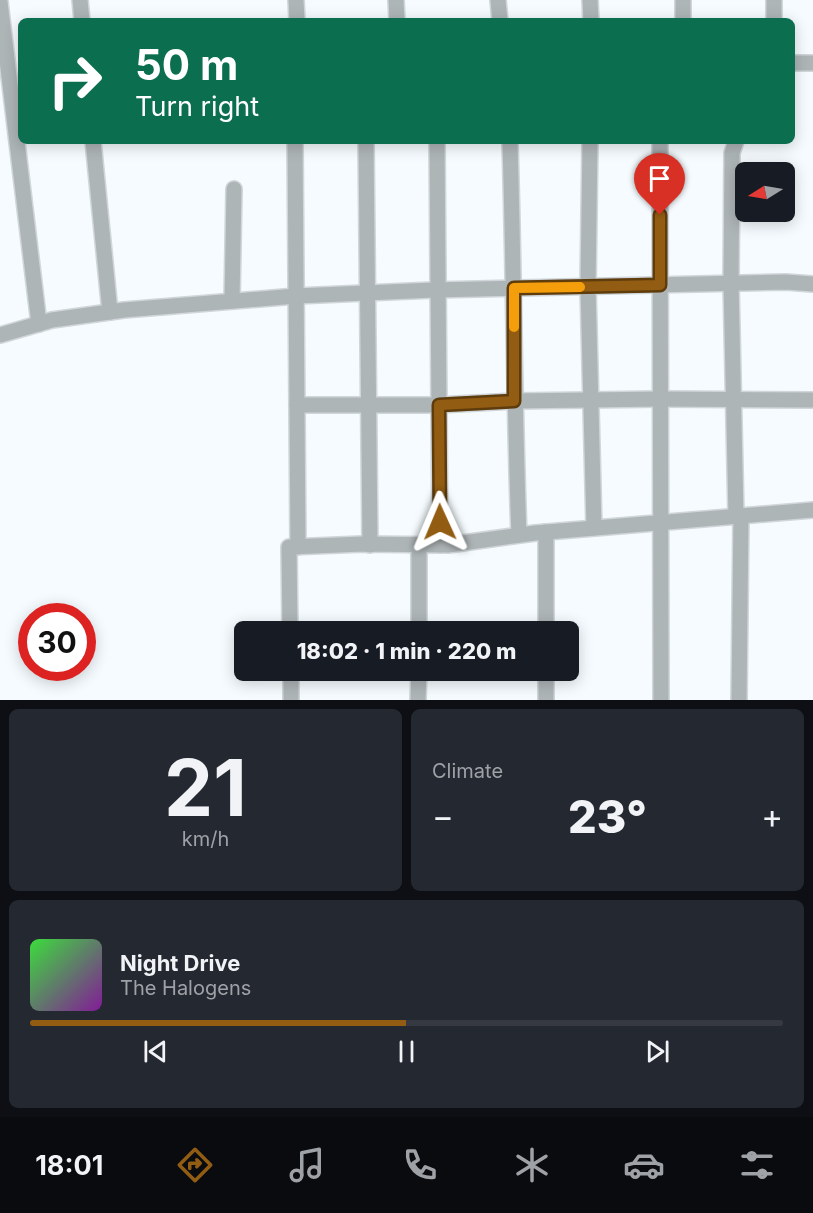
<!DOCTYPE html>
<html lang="en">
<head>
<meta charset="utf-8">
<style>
	:root { --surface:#171b24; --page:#242831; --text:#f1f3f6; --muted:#9ea1a6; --line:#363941; --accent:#925d12 }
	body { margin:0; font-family:Inter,sans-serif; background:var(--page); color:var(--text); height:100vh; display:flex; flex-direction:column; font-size:22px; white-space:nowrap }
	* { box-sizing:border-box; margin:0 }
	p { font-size:20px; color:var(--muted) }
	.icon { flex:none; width:33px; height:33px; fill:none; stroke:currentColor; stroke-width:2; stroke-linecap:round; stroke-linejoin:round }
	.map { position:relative; height:700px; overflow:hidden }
	.drawer { display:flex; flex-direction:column; gap:9px; padding:9px; background:#0d0f14; flex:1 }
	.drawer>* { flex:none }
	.guide { position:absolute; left:18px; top:18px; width:777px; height:126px; border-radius:9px; box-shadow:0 3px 15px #0003; background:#0b6e4f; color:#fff; overflow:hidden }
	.needle { width:39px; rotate:259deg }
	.buttons { position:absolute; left:735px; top:162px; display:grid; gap:12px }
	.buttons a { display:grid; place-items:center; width:60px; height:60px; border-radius:9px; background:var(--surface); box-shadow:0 3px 15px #0003; font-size:30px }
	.speed { position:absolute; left:18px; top:603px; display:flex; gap:12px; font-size:30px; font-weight:700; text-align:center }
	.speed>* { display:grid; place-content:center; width:78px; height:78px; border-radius:50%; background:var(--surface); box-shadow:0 3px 15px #0003; line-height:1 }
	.speed .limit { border:9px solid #d22; background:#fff; color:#111 }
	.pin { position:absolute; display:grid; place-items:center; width:51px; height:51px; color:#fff; margin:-62px -26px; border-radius:50% 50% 50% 0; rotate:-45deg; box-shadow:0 0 6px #0007 }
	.pin .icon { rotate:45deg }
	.me { position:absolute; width:66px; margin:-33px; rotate:359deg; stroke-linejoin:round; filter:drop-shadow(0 0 4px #0008) }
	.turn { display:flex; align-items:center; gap:21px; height:126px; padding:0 18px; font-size:27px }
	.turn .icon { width:78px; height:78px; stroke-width:2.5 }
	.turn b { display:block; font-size:42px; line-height:51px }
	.big { font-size:45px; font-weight:800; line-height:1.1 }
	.drawer .tile { flex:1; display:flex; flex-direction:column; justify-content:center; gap:9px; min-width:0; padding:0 21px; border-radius:9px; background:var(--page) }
	.drawer .dial { align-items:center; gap:0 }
	.dial b { font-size:78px; line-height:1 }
	.song { display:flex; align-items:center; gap:18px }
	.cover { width:72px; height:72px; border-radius:9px; background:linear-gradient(135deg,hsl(120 70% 55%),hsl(290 70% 35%)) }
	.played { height:6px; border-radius:3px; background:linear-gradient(90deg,var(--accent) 50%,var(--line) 50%) }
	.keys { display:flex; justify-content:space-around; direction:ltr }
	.heat { display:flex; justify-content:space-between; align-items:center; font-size:33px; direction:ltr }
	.drawer .tiles { flex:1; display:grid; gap:9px; grid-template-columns:1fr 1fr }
	.tile:last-child { grid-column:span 2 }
	.trip { position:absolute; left:234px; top:621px; width:345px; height:60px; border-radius:9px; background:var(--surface); box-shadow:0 3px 15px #0003; font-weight:800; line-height:60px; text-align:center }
	.menu { display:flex; height:96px; justify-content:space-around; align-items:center; background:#090b0e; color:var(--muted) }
	.menu .icon { width:42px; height:42px }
	.menu .active { color:var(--accent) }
	.menu b { font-size:27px; color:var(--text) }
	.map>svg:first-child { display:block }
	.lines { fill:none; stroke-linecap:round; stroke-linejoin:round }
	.street-casing { stroke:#d0d6d9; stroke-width:18 }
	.street { stroke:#aeb5b7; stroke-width:15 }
	.route-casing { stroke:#5f3c0c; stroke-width:15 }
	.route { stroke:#925d12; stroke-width:10 }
	.slow { stroke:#f59e0b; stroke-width:10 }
</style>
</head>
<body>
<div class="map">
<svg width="813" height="700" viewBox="0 0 813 700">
	<rect width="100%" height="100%" fill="#f5fbfe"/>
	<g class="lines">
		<g class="street-casing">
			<g id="street">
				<polyline points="80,0 82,21"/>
				<polyline points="296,0 297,21"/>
				<polyline points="396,0 397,21"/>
				<polyline points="498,0 500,21"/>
				<polyline points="590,0 591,21"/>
				<polyline points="683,0 683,21"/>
				<polyline points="774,0 774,21"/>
				<polyline points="0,2 39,324"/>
				<polyline points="792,63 813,63"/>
				<polyline points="93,141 110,312"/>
				<polyline points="295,141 298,547"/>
				<polyline points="366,141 370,545"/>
				<polyline points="437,141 440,545"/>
				<polyline points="590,141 588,287 594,528"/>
				<path d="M510 144C514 275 514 405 519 535"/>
				<polyline points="660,145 661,700"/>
				<polyline points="232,301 234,189"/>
				<polyline points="0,335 52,320 124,310 296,296 434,290 786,282 813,284"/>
				<polyline points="297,405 439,405 514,401 661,399 813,400"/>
				<polyline points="736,516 731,283 732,153 736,141"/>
				<polyline points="546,532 546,632"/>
				<polyline points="290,632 289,547 363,544 448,545 535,533 813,510"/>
				<polyline points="419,632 419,545"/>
				<polyline points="291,670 291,700"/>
				<polyline points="546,670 546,700"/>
				<polyline points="418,700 419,670"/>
				<polyline points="739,700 741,515"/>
			</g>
		</g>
		<use href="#street" class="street"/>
	</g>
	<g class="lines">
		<g class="route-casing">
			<polyline id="route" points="440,522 439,405 514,401 514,288 660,285 660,215"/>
		</g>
		<use href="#route" class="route"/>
		<polyline class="slow" points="514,327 514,288 580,287"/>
	</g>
</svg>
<div class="buttons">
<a><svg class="needle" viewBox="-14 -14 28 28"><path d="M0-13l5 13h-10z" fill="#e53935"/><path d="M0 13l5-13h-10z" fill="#9ea1a6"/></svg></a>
</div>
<div class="speed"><div class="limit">30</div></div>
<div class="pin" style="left:660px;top:215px;background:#d93025"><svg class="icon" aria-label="arrive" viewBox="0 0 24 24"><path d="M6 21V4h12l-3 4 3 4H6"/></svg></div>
<svg class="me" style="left:440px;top:522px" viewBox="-20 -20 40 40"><path d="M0-17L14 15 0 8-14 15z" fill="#925d12" stroke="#fff" stroke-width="4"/></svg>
<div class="trip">18:02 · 1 min · 220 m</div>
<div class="guide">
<div class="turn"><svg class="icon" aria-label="right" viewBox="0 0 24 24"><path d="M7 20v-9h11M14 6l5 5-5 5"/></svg><div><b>50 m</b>Turn right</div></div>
</div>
</div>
<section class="drawer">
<div class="tiles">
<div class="tile dial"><b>21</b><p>km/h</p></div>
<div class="tile"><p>Climate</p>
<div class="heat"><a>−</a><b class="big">23°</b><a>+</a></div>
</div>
<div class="tile">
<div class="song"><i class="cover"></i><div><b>Night Drive</b><p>The Halogens</p></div></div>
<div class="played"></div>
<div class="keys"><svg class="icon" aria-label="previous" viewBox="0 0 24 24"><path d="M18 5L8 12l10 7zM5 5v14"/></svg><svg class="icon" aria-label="pause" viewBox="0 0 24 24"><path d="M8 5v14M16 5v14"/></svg><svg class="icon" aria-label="next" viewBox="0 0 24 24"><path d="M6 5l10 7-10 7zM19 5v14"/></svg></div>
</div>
</div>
</section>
<nav class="menu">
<b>18:01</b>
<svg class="icon active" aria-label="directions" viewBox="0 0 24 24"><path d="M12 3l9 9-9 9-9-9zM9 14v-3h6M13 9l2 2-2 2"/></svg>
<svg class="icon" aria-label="music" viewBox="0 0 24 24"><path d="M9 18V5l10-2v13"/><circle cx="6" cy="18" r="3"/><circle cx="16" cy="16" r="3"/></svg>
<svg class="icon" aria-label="phone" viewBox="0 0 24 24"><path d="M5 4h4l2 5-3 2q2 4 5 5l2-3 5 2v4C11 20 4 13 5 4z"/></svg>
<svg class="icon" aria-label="climate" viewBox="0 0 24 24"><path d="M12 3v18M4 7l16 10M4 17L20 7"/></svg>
<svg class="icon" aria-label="car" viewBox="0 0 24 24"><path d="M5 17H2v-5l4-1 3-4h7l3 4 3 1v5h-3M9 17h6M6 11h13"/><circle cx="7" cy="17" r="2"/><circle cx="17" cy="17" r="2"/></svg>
<svg class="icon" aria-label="filters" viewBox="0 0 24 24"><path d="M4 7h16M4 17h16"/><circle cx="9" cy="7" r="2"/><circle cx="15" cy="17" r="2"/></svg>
</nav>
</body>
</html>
